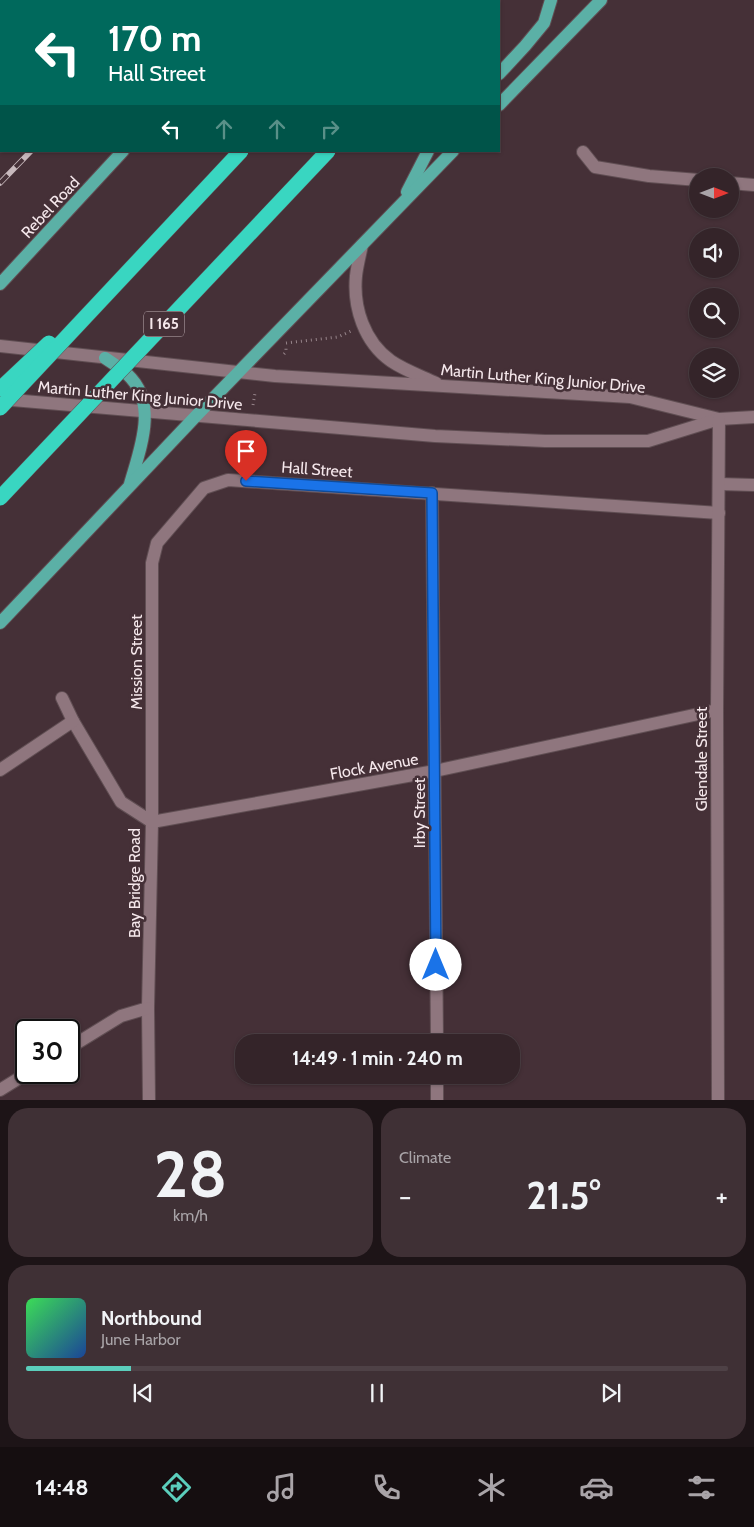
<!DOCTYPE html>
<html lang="en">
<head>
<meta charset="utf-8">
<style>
	:root { --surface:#342429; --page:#3f3035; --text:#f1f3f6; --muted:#a9a4a8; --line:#4e4146; --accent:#5bcebc }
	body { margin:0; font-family:Cabin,sans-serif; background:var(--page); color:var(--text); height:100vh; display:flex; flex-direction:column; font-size:19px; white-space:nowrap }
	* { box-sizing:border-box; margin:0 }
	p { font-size:16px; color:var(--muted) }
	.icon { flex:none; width:28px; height:28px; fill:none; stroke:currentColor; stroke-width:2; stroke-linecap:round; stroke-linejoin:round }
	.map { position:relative; height:1100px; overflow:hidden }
	.sheet { display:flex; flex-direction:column; gap:8px; padding:8px; background:#1d1417; flex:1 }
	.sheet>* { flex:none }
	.banner { position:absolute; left:0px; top:0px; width:500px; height:152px; box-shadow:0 1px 4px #0004,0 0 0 1px var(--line); background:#00695c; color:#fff; overflow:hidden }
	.needle { width:32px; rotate:90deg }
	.controls { position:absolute; left:689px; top:168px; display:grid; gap:10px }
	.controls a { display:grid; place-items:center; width:50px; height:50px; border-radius:50%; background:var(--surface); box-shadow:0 1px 4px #0004,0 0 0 1px var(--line); font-size:25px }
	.speed { position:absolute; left:15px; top:1019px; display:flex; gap:10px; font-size:25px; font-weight:700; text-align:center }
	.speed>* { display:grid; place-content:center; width:65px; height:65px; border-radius:50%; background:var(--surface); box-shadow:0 1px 4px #0004,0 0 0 1px var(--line); line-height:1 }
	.speed .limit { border:2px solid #111; border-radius:8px; background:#fff; color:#111 }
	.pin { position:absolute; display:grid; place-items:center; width:42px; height:42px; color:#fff; margin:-51px -21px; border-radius:50% 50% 50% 0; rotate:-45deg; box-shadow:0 0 5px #0007 }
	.pin .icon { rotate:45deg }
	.me { position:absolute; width:55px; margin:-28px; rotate:0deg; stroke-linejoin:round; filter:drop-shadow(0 0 4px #0008) }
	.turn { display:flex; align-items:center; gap:18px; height:105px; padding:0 25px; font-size:22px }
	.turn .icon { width:65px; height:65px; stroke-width:2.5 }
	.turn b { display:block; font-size:35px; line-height:42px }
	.lanes { display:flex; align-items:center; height:48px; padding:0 25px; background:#0003; justify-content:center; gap:25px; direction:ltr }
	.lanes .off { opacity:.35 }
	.big { font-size:38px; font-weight:700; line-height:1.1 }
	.sheet .widget { flex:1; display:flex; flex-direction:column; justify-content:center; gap:8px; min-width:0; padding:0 18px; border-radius:20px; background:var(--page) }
	.sheet .dial { align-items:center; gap:0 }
	.dial b { font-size:65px; line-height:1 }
	.song { display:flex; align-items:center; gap:15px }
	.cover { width:60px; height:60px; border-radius:8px; background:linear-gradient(135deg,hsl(130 70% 55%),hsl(220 70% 35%)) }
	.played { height:5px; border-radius:2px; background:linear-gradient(90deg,var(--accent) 15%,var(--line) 15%) }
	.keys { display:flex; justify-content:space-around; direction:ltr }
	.heat { display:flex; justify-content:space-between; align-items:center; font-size:28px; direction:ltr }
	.sheet .tiles { flex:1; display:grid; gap:8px; grid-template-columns:1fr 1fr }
	.widget:last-child { grid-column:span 2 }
	.trip { position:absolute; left:235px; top:1034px; width:285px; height:50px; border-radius:20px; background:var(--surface); box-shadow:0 1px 4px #0004,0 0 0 1px var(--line); font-weight:700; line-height:50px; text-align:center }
	.tabs { display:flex; height:80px; justify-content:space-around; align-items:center; background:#150e10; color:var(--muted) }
	.tabs .icon { width:35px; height:35px }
	.tabs .current { color:var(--accent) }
	.tabs b { font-size:22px; color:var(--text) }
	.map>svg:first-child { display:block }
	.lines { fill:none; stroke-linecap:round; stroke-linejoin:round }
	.minor-casing { stroke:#604e53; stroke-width:14 }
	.major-casing { stroke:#604e53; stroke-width:14 }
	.highway-casing { stroke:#604e53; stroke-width:16 }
	.path { stroke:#96848a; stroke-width:3; stroke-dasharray:1 4; stroke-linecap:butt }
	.minor { stroke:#8f767e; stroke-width:12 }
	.major { stroke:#5bb0a6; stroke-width:12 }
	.highway { stroke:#39d6c1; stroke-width:15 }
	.rail-casing { stroke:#c8b9bd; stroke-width:5.5 }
	.rail { stroke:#453037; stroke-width:4; stroke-dasharray:11; stroke-linecap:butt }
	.highway-bridge-casing { stroke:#604e53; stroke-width:16; stroke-linecap:butt }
	.highway-bridge { stroke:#39d6c1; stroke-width:15 }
	.route-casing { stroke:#114b97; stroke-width:12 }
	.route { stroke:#1a73e8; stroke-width:9 }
	.labels { text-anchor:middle; stroke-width:5; stroke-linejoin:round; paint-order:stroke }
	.shield { fill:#453037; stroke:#c0b0b5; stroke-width:1 }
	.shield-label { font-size:15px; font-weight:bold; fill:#f5e7eb }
	.street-label { font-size:16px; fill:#f5e7eb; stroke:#453037 }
</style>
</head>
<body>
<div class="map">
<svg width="754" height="1100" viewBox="0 0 754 1100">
	<rect width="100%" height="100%" fill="#453037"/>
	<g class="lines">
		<g class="minor-casing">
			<g id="minor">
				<polyline points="88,1 88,0"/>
				<polyline points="0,107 1,107"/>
				<polyline points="0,122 1,121"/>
				<polyline points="583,152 595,167 649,176 698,180"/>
				<polyline points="730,183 754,185"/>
				<path d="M362 245C360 255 357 266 356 276 353 307 364 342 391 361 404 370 421 376 436 383"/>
				<polyline points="0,346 275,376 630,397 719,419"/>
				<polyline points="0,399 435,436 545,441 648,441 719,419 754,417"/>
				<polyline points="719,484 754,485"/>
				<polyline points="432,493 437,1042"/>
				<polyline points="62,698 73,721 121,802 152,822 148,1008 149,1100"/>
				<polyline points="717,710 435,771 152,822 152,563 157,543 204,488 228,480 719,513"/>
				<polyline points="0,770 73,721"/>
				<polyline points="69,1048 121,1016 148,1008"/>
				<polyline points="437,1075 437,1100"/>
				<polyline points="0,1090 29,1072"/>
				<polyline points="718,1100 717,710 719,419"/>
			</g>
		</g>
		<g class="major-casing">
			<g id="major">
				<polyline points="262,1 263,0"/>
				<polyline points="499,74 525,46 544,23 551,0"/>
				<polyline points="499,105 601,0"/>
				<polyline points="407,192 428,151"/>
				<polyline points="0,284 123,151"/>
				<path d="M105 358C112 363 121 368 127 374 159 403 140 449 130 484"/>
				<polyline points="0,623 196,416 453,151"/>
			</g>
		</g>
		<g class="highway-casing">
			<g id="highway">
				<polyline points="383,1 384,0"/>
				<polyline points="471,1 472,0"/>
			</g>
		</g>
		<g class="path">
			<polyline points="286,343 338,337 351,331"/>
			<polyline points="284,354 286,352 286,345"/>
			<polyline points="253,405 255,393"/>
		</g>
		<use href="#minor" class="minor"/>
		<use href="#major" class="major"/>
		<use href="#highway" class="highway"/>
		<g class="rail-casing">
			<g id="rail">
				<polyline points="176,1 177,0"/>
				<polyline points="0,183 31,151"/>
			</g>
		</g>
		<use href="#rail" class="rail"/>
		<g class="highway-bridge-casing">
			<g id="highway-bridge">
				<polyline points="0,389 49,343"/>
				<polyline points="0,408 241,151"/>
				<polyline points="0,498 328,151"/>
			</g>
		</g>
		<use href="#highway-bridge" class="highway-bridge"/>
	</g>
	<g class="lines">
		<g class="route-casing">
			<polyline id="route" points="246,481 432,493 436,965"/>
		</g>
		<use href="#route" class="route"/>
	</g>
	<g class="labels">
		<rect class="shield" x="144" y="311.5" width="40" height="25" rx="4"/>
		<g class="shield-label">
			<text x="164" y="329">I 165</text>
		</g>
		<g class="street-label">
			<text transform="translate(50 207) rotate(-47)" y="6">Rebel Road</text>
			<text transform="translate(543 378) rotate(5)" y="6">Martin Luther King Junior Drive</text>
			<text transform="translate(140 395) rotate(5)" y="6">Martin Luther King Junior Drive</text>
			<text transform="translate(317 469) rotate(4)" y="6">Hall Street</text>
			<text transform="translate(136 662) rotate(-90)" y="6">Mission Street</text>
			<text transform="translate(701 759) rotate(-90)" y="6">Glendale Street</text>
			<text transform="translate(374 766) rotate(-10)" y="6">Flock Avenue</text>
			<text transform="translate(419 813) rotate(-90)" y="6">Irby Street</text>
			<text transform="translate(134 883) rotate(-90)" y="6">Bay Bridge Road</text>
		</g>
	</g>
</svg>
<div class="controls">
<a><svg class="needle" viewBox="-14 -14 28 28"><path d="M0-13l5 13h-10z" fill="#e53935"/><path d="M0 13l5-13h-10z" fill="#a9a4a8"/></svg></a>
<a><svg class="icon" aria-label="sound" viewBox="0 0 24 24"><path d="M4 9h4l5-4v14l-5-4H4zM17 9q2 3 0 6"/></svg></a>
<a><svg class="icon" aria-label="search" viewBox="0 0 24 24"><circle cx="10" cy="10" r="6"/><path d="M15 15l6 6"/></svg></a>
<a><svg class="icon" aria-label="layers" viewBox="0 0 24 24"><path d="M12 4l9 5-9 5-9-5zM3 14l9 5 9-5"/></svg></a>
</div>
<div class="speed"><div class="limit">30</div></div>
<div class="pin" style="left:246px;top:481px;background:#d93025"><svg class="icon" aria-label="arrive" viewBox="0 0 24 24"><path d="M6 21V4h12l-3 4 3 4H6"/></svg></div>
<svg class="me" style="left:436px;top:965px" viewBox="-20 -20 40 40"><circle r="19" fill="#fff"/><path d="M0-13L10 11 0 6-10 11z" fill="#1a73e8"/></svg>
<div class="trip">14:49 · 1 min · 240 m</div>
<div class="banner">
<div class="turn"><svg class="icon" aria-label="left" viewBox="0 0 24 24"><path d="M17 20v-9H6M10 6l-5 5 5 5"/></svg><div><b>170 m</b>Hall Street</div></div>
<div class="lanes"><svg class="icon" aria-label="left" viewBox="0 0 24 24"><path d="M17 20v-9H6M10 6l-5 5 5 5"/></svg><svg class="icon off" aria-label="ahead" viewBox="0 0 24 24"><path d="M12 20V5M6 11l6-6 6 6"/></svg><svg class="icon off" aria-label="ahead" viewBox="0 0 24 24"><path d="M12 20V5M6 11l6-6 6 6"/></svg><svg class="icon off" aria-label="right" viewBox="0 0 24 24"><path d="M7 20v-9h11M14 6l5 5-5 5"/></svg></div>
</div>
</div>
<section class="sheet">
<div class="tiles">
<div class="widget dial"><b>28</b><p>km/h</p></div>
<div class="widget"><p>Climate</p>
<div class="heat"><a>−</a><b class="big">21.5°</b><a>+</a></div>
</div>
<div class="widget">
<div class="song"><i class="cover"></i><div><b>Northbound</b><p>June Harbor</p></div></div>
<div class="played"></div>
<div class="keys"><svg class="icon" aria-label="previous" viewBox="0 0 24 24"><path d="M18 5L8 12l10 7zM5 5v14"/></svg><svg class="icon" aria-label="pause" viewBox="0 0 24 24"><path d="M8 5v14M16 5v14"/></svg><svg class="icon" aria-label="next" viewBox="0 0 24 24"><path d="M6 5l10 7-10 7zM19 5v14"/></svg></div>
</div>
</div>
</section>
<nav class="tabs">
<b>14:48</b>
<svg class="icon current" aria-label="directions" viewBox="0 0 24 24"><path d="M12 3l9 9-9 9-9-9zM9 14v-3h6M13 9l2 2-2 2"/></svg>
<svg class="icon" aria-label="music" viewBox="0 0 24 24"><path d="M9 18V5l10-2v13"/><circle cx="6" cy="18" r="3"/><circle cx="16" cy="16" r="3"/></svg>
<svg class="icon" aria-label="phone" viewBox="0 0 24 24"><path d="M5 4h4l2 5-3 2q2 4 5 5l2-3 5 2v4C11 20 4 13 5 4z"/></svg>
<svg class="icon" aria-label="climate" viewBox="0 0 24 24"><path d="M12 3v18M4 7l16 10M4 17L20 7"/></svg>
<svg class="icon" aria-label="car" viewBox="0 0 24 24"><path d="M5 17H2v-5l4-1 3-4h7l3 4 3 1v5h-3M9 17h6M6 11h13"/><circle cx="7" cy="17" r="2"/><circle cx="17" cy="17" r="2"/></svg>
<svg class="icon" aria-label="filters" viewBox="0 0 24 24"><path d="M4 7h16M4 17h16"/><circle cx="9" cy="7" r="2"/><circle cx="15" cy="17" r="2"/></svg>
</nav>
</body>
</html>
